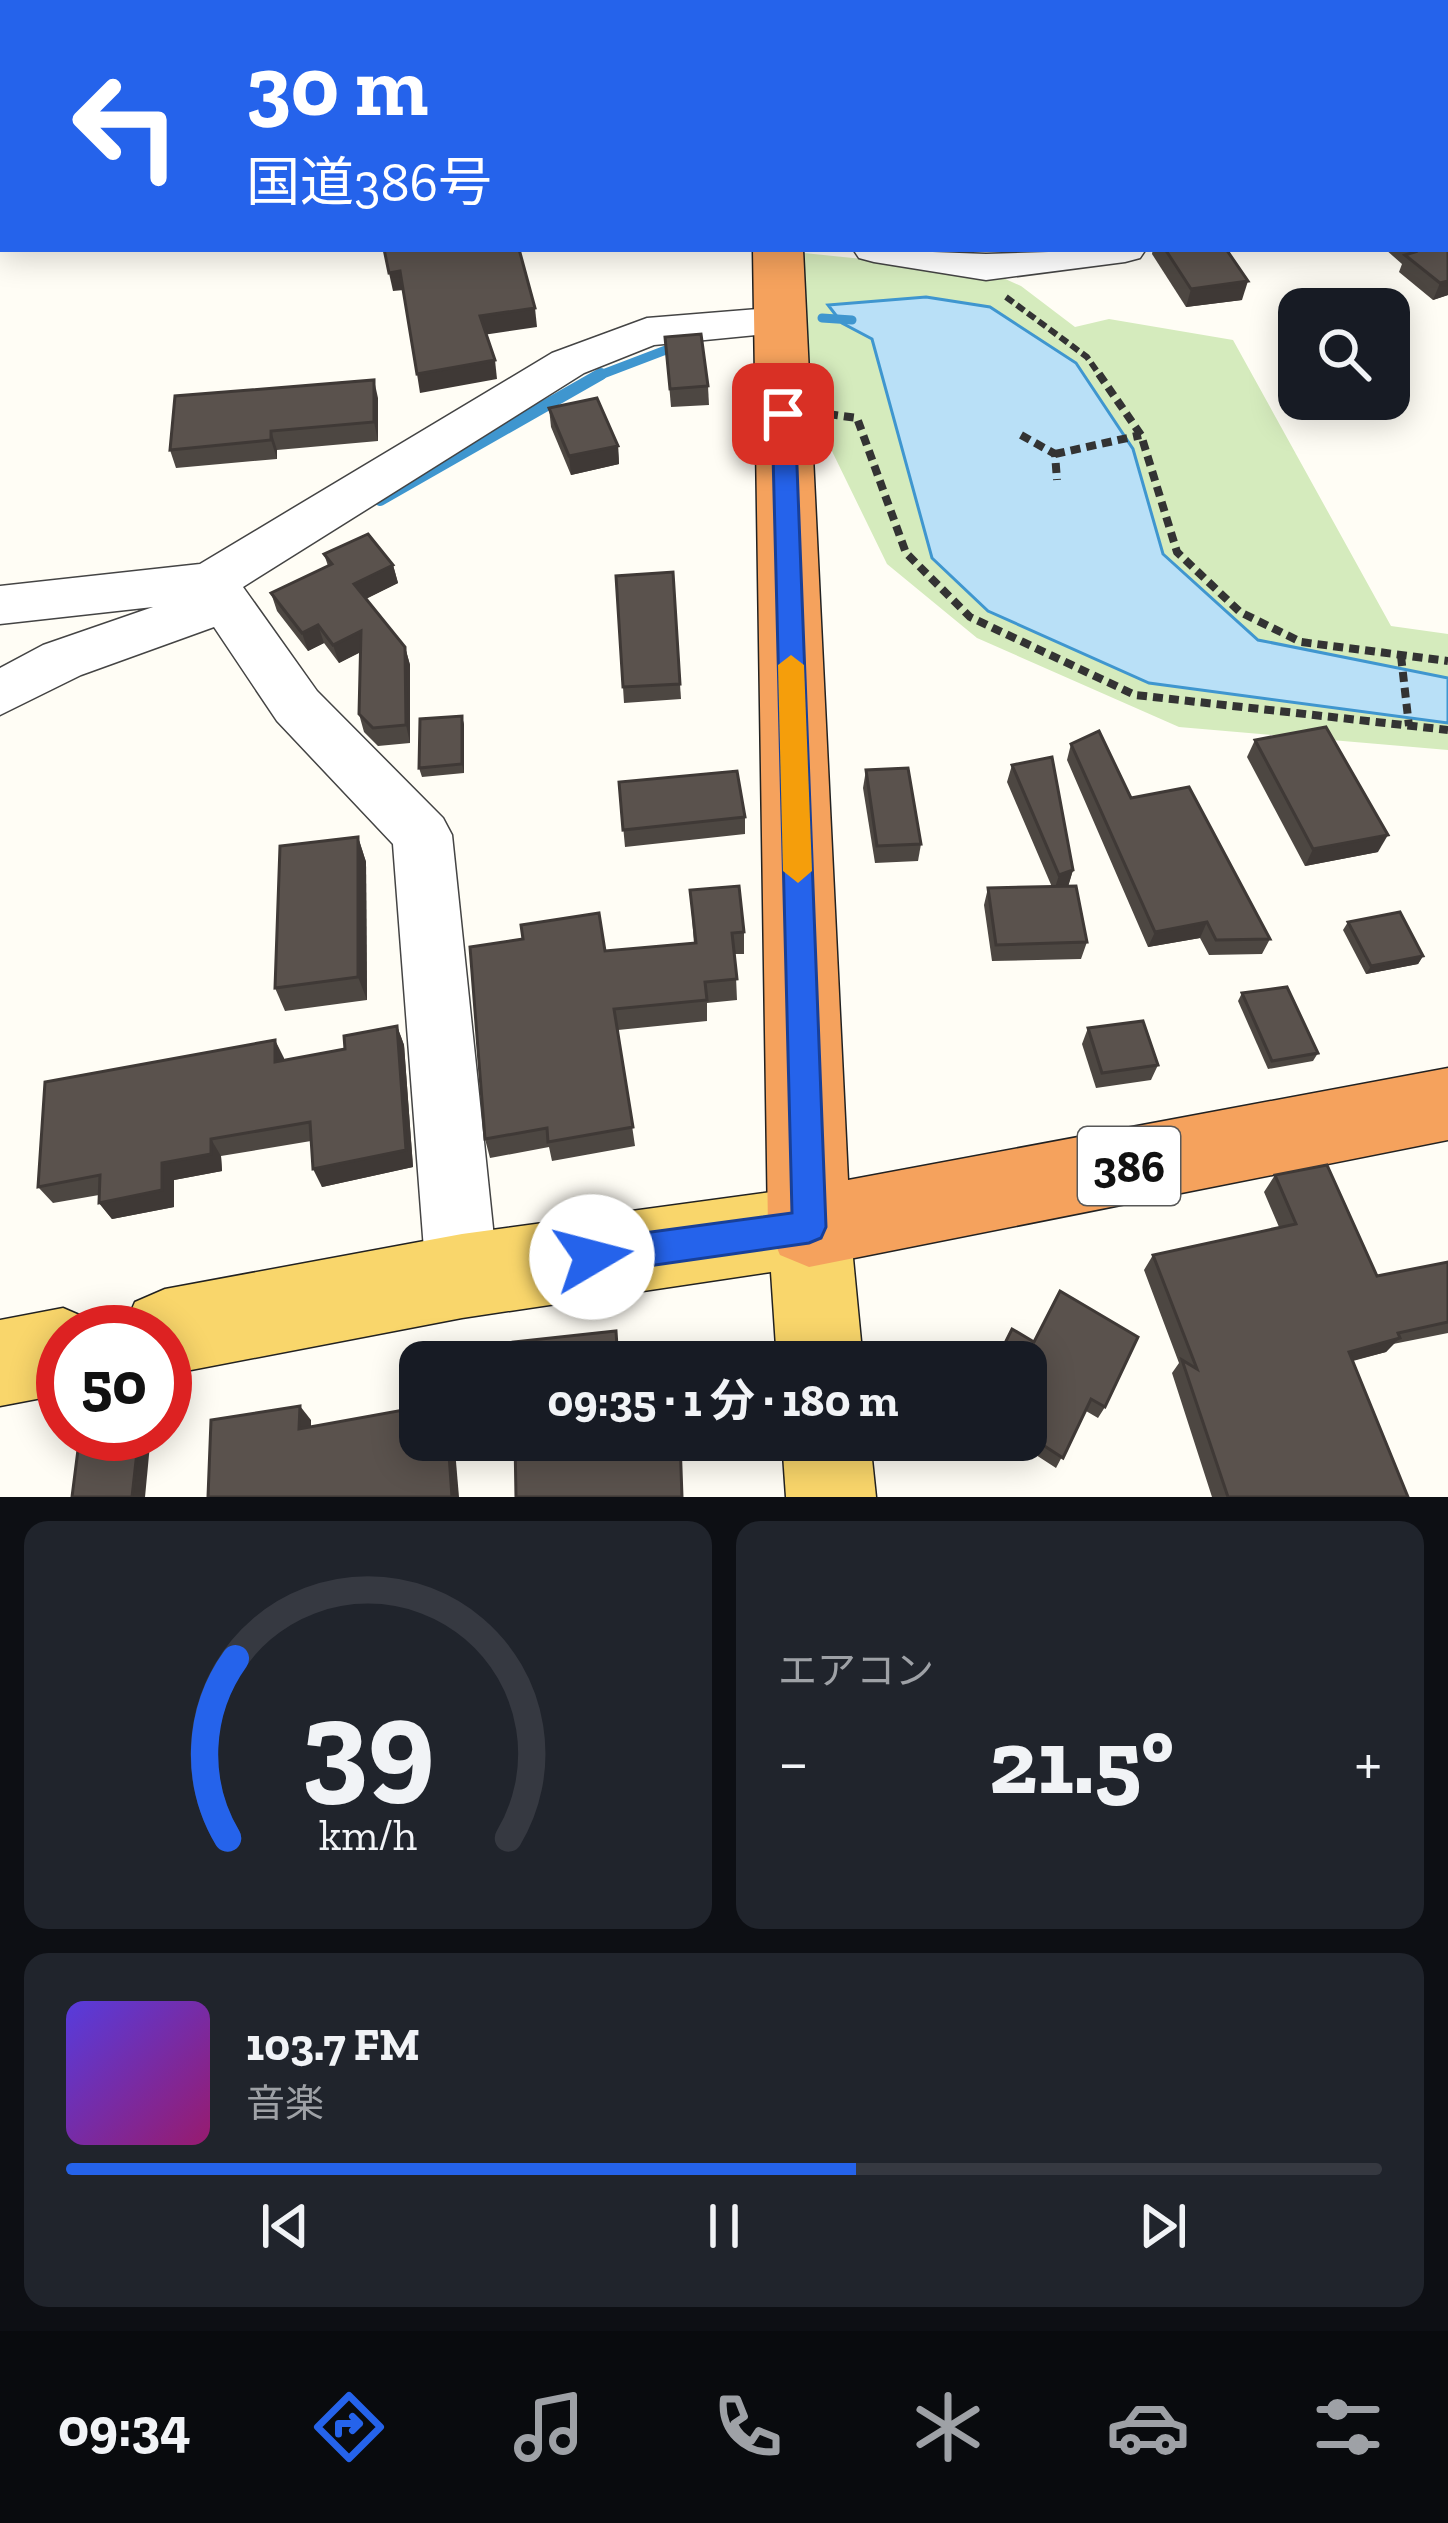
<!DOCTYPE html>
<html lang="ja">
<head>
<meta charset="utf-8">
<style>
	:root { --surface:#171b24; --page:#20242c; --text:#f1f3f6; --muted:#9ea1a6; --line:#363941; --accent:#2563eb }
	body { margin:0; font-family:"Zilla Slab","Noto Sans JP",serif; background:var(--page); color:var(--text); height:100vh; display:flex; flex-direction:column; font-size:45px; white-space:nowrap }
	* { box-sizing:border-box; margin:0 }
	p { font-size:39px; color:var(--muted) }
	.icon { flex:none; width:66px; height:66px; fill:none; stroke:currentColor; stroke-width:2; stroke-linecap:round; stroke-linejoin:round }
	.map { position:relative; height:1497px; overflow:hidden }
	.details { display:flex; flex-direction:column; gap:24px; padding:24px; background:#0d0f14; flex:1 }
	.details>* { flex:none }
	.top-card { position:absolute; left:0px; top:0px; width:1449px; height:252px; box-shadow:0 6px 30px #0003; background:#2563eb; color:#fff; overflow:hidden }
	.buttons { position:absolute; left:1278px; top:288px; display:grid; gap:24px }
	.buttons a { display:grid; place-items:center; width:132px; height:132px; border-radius:24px; background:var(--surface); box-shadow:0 6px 30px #0003; font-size:60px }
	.speed { position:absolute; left:36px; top:1305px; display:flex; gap:24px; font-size:60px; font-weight:700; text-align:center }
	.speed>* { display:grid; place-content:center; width:156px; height:156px; border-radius:50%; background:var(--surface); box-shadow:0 6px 30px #0003; line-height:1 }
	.speed .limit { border:18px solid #d22; background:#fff; color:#111 }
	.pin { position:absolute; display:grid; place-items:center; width:102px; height:102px; color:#fff; margin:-51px; border-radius:24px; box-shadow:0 6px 18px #0006 }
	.me { position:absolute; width:132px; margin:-66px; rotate:82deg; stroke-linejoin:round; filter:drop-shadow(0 0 9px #0008) }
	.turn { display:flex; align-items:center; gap:42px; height:252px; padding:0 48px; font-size:54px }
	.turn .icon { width:156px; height:156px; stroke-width:2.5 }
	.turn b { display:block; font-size:84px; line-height:102px }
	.big { font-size:90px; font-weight:700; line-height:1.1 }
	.details .widget { flex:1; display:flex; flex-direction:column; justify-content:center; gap:18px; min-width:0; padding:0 42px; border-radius:24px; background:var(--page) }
	.details .dial { align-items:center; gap:0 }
	.dial svg { height:312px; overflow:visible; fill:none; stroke:var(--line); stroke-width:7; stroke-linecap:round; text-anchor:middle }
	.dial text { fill:var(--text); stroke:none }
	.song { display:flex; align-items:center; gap:36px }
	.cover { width:144px; height:144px; border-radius:18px; background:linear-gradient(135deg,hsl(250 70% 55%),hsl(320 70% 35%)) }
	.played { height:12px; border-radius:6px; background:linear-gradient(90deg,var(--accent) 60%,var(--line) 60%) }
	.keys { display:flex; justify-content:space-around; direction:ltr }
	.heat { display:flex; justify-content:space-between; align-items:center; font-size:66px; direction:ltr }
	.details .tiles { flex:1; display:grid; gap:24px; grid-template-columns:1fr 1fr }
	.widget:last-child { grid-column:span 2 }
	.trip { position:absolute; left:399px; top:1341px; width:648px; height:120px; border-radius:24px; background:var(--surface); box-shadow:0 6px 30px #0003; font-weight:700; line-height:120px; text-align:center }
	.tabs { display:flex; height:192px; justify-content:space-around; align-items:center; background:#090b0e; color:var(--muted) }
	.tabs .icon { width:84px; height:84px }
	.tabs .current { color:var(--accent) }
	.tabs b { font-size:54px; color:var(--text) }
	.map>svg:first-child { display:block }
	.green { fill:#d5ebbd }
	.water { fill:#b9e0f7; stroke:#3f96cf; stroke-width:3 }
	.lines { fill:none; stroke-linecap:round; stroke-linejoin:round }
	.stream-far1 { stroke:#3f96cf; stroke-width:9 }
	.stream { stroke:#3f96cf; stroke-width:12 }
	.minor-casing { stroke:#444; stroke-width:3 }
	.major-casing { stroke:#222; stroke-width:3 }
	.highway-casing { stroke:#222; stroke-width:3 }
	.path-far1 { stroke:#333; stroke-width:6; stroke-dasharray:9 4.5; stroke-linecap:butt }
	.path { stroke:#333; stroke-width:8; stroke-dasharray:10 6; stroke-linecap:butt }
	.minor { fill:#fff; fill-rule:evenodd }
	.major { fill:#f9d66b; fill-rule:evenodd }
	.highway { fill:#f5a25d; fill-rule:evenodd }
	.wall { fill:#4d4742 }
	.shaded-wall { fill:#3f3936 }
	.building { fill:#5a524d; stroke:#3f3936; stroke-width:3 }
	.route { fill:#2563eb; stroke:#184099; stroke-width:3 }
	.slow { fill:#f59e0b }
	.labels { text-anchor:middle; stroke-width:12; stroke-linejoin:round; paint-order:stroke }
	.shield { fill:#fff; stroke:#585858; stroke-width:3 }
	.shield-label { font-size:45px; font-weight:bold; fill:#111 }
</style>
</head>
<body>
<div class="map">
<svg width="1448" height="1497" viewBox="0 0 1448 1497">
	<rect width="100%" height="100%" fill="#fffdf5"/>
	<polygon class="green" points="794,252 990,272 1021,286 1075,327 1109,319 1233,340 1391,626 1448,634 1448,750 1179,727 977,638 887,564 828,443 794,433"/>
	<polygon class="water" points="926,297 990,307 1076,363 1133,449 1163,554 1258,640 1448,678 1448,723 1149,683 988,611 932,558 872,339 842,323 828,305"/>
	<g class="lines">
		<g class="stream-far1">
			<polyline points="822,318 852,320"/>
			<polyline points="595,377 679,345"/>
		</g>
		<polyline class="stream" points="380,500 601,374"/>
		<g class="minor-casing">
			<g id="minor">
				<polygon points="1034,0 1070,0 1071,3 1035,3"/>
				<rect x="1446" y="20" width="2" height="22"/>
				<polygon points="853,249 986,254 1146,249 1140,258 1125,262 986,280 874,262 859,258"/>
				<polygon points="781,307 797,311 803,321 797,331 654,345 584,373 243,587 317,691 443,818 452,835 498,1276 487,1301 462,1312 437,1301 426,1276 393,844 277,721 214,627 81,675 0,715 0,668 43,645 153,607 0,624 0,586 200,564 552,353 647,318"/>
			</g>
		</g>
		<g class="major-casing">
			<g id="major">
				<polygon points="809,1187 838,1199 850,1227 863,1362 777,1362 771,1272 462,1318 165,1375 165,1332 122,1332 135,1302 165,1289 462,1234"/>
				<polygon points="63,1308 93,1321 98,1332 63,1332 63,1394 0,1406 0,1320"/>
				<polygon points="782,1440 870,1440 876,1497 786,1497"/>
			</g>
		</g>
		<g class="highway-casing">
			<g id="highway">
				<rect x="737" y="0" width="42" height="3"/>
				<polygon points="753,249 803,249 848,1180 1448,1068 1448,1140 809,1267 780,1255 768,1227"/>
			</g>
		</g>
		<polyline class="path-far1" points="1006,297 1087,357 1101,377"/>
		<g class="path">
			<polyline points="1099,374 1141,435 1177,552 1240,612 1301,642 1448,661"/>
			<polyline points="828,414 857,418 906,553 970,617 1135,695 1448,730"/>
			<polyline points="1021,435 1055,454 1057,480"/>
			<polyline points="1055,454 1141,435"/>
			<polyline points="1401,656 1409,726"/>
		</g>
		<use href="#minor" class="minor"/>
		<use href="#major" class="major"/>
		<use href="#highway" class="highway"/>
	</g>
	<g class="wall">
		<polygon points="1073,0 1155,0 1155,3 1074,3"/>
		<polygon points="1448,114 1448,295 1433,300 1399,272 1402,264 1385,249 1446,249"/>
		<polygon points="1153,249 1226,249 1242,300 1186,307 1152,254"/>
		<polygon points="665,337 708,386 709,405 671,407"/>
		<polygon points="378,398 378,441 277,450 277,459 176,468 170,450"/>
		<polygon points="549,408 618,446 619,464 571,475 551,427"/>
		<polygon points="324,554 393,565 398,583 366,599 405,647 410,665 410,743 378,746 364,732 359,714 361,652 339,663 324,643 308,651 277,611 271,593 328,566"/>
		<polygon points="616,576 680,684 681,699 624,703"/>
		<polygon points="462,716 464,725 464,773 422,777 419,768"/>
		<polygon points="1255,740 1378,852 1305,866 1247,757"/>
		<polygon points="1071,744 1131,798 1270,939 1262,954 1209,955 1200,938 1148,947 1067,760"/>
		<polygon points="1012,765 1073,870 1068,886 1087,942 1081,959 992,961 984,905 988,888 1052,887 1007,782"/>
		<polygon points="866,770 921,844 918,861 875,863 863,788"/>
		<polygon points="619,782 745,817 745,834 625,847"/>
		<polygon points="358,837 366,862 367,1000 285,1011 275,988"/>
		<polygon points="690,890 744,932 744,954 735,954 737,1000 707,1003 707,1021 618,1030 635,1146 552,1161 549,1147 490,1158 485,1139 605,951 694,944"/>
		<polygon points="1348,922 1423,956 1418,964 1366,974 1343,930"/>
		<polygon points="1242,993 1318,1053 1313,1061 1268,1069 1238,1001"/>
		<polygon points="397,1026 404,1045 413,1167 322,1187 311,1141 221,1156 222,1171 174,1180 174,1207 112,1219 99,1203 99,1195 53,1203 38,1187 275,1040 284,1061 345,1049"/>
		<polygon points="1088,1028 1158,1065 1151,1080 1096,1088 1082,1044"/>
		<polygon points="1275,1175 1377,1276 1448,1262 1448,1333 1393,1344 1386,1352 1353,1361 1408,1497 1212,1497 1172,1373 1179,1363 1144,1270 1153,1255 1279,1227 1264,1192"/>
		<polygon points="1012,1329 1105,1407 1098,1418 1086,1411 1056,1468 1013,1440 1026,1440 1026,1362 995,1362"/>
	</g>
	<g class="shaded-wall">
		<polygon points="400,271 404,290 393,291 389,273"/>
		<polygon points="1248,281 1242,300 1186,307 1191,289"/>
		<polygon points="1448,281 1448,295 1433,300 1440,283"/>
		<polygon points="535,308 537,327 483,335 480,316"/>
		<polygon points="495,360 497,379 420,393 417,374"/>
		<polygon points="374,380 378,398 378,441 374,422"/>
		<polygon points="271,431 277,450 277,459 271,440"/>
		<polygon points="618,446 619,464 571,475 569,456"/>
		<polygon points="393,565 398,583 359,602 354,584"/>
		<polygon points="318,625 324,643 308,651 302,633"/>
		<polygon points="361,631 366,649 339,663 333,645"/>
		<polygon points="405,647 410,665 410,743 406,725"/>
		<polygon points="462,716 464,725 464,773 462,764"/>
		<polygon points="1388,835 1378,852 1305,866 1313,849"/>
		<polygon points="358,837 366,862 367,1000 358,977"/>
		<polygon points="1073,870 1068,887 1054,891 1059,875"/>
		<polygon points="1207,922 1200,938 1148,947 1155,932"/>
		<polygon points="1423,956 1418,964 1366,974 1371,966"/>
		<polygon points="397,1026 404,1045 413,1167 322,1187 313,1169"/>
		<polygon points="275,1040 284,1058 285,1081 275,1062"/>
		<polygon points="211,1139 221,1156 222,1171 174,1180 174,1207 112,1219 99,1203 162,1163"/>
		<polygon points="1400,1338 1386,1352 1335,1365 1349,1352"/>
		<polygon points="300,1406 311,1420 311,1444 299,1429"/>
		<polygon points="139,1434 151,1434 145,1497 132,1497"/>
		<polygon points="448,1440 450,1440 455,1450 459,1497 452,1497"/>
	</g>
	<g class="building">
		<polygon points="639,0 703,0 703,3 640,3"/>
		<polygon points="806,0 894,0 891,3 806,3"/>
		<polygon points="971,0 1024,0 1026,3 973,3"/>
		<polygon points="1448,114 1448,281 1440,283 1405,255 1415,252 1411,249 1446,249 1446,115"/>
		<polygon points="384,249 519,249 535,308 480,316 495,360 417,374 400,271 389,273"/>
		<polygon points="1165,249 1226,249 1248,281 1191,289"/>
		<polygon points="701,334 708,386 670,389 665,337"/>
		<polygon points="374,380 374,422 271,431 271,440 170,450 175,396"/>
		<polygon points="597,398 618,446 569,456 549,408"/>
		<polygon points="368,534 393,565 354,584 405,647 406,725 373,728 359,714 361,631 333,645 318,625 302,633 271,593 332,564 324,554"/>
		<polygon points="673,572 680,684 623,687 616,576"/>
		<polygon points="462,716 462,764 419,768 420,719"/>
		<polygon points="1326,727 1388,835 1313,849 1255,740"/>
		<polygon points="1099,731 1131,798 1189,787 1270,939 1216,940 1207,922 1155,932 1071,744"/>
		<polygon points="1052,757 1073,870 1059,875 1012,765"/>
		<polygon points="908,768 921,844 877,846 866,770"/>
		<polygon points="737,771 745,817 623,830 619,782"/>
		<polygon points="358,837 358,977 275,988 280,846"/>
		<polygon points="739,886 744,932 732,933 737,979 705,982 707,1000 614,1009 633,1127 548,1142 547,1128 485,1139 470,947 523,939 521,925 599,913 605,951 696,943 690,890"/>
		<polygon points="1076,886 1087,942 996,945 988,888"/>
		<polygon points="1400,912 1423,956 1371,966 1348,922"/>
		<polygon points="1287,987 1318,1053 1272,1061 1242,993"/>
		<polygon points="1143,1021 1158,1065 1102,1073 1088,1028"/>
		<polygon points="397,1026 406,1150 313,1169 310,1122 211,1139 211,1154 162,1163 162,1190 99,1203 100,1175 38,1187 45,1082 275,1040 275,1062 345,1049 344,1036"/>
		<polygon points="1327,1165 1377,1276 1448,1262 1448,1322 1398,1333 1400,1338 1349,1352 1408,1497 1228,1497 1182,1360 1197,1369 1153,1255 1296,1224 1275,1175"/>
		<polygon points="1060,1291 1138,1337 1105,1407 1091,1399 1063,1458 1026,1434 1026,1362 996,1361 1012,1329 1034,1342"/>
		<polygon points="616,1331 618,1362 514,1362 513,1342"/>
		<polygon points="300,1406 299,1429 420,1407 420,1440 448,1440 452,1497 208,1497 211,1420"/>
		<polygon points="80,1434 139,1434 132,1497 72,1497"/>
		<polygon points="515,1440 680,1440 682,1497 516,1497"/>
	</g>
	<polygon class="route" points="783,407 795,414 826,1227 821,1238 809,1243 592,1274 580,1269 575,1257 580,1245 592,1240 792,1213 772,414"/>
	<polygon class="slow" points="791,655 804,665 812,871 798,883 783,871 778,665"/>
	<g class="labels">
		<rect class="shield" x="1078" y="1127" width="102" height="78" rx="9"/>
		<g class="shield-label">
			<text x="1129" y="1182">386</text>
		</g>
	</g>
</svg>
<div class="buttons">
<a><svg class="icon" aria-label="search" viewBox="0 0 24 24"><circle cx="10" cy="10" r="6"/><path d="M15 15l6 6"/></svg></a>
</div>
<div class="speed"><div class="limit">50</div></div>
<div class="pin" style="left:783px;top:414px;background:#d93025"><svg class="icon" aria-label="arrive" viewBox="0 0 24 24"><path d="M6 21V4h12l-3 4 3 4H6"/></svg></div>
<svg class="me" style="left:592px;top:1257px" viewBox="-20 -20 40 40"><circle r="19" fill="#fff"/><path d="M0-13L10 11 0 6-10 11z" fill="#2563eb"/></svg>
<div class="trip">09:35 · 1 分 · 180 m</div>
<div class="top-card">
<div class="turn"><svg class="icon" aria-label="left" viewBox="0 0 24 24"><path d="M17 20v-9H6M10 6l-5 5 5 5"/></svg><div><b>30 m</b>国道386号</div></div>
</div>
</div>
<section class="details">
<div class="tiles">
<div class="widget dial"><svg viewBox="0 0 100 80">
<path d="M14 69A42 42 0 1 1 86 69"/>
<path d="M14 69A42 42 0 0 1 16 23" stroke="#2563eb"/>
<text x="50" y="56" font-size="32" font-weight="700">39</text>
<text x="50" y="72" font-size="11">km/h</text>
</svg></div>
<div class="widget"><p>エアコン</p>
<div class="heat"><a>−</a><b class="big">21.5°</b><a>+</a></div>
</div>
<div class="widget">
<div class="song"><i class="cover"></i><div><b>103.7 FM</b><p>音楽</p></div></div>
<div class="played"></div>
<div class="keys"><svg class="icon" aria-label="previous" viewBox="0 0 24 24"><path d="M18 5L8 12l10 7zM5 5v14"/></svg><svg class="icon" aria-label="pause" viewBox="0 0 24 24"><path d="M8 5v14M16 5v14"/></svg><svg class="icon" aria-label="next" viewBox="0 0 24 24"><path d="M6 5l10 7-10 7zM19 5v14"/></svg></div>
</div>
</div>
</section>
<nav class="tabs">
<b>09:34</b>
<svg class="icon current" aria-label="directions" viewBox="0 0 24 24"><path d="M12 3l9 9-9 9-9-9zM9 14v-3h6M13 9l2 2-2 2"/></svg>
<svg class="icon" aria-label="music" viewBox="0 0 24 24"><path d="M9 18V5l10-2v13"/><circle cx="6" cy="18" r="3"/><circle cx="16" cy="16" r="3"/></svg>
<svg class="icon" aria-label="phone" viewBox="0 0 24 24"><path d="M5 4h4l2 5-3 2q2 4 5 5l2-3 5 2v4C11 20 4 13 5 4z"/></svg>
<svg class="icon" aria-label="climate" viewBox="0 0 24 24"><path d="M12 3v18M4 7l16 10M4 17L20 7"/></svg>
<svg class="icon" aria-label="car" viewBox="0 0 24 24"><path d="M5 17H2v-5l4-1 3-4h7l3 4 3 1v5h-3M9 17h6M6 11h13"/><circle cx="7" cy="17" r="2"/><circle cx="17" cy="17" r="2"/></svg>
<svg class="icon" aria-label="filters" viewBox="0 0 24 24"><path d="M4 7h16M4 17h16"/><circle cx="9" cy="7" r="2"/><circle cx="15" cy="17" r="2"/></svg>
</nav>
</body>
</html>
